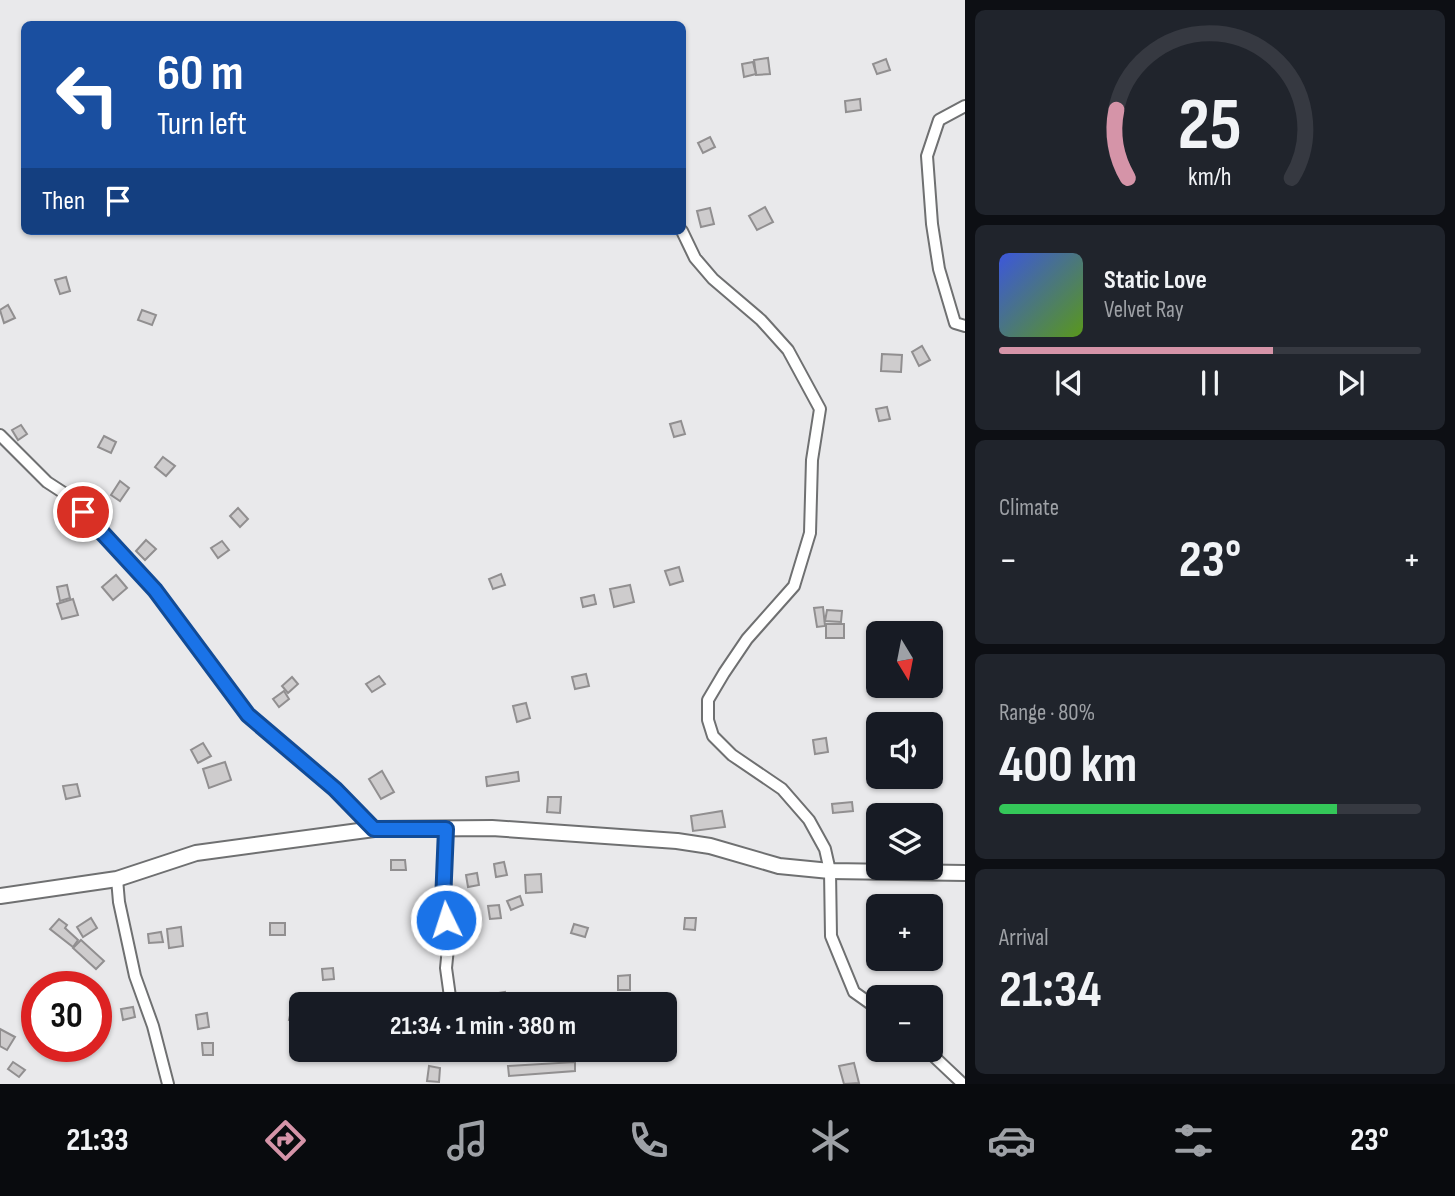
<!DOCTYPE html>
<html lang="en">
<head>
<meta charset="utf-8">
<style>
	:root { --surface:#171b24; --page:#20242c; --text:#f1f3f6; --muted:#9ea1a6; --line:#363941; --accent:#d594a8 }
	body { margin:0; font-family:"Sofia Sans Condensed",sans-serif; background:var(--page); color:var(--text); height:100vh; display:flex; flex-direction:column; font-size:26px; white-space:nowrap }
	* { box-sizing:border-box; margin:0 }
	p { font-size:23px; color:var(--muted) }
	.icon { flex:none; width:38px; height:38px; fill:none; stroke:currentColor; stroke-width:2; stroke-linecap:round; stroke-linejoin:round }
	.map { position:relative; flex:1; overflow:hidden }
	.details { display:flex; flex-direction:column; gap:10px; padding:10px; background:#0d0f14; width:490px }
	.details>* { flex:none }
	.guide { position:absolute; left:21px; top:21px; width:665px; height:214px; border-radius:10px; box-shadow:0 2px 5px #0004; background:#1a4fa0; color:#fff; overflow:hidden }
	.needle { width:46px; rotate:170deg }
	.controls { position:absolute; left:866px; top:621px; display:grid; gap:14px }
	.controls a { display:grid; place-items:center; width:77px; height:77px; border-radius:10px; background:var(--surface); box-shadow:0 2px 5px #0004; font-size:35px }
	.speed { position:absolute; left:21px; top:971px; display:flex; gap:14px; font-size:35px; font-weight:700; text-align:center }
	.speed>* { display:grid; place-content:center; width:91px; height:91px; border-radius:50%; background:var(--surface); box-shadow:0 2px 5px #0004; line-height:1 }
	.speed .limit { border:10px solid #d22; background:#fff; color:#111 }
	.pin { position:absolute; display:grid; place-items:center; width:60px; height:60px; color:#fff; margin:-30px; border:4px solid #fff; border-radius:50%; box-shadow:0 2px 7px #0007 }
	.me { position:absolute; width:77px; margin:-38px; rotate:356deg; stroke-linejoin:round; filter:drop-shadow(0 0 5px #0008) }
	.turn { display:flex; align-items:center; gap:24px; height:147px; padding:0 21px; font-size:32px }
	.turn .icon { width:91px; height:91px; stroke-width:2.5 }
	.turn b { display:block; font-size:49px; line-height:60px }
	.then { display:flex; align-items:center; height:66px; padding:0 21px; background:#0003; gap:14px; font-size:26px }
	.big { font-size:52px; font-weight:700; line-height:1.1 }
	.details .card { flex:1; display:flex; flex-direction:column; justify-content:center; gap:10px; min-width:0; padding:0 24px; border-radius:10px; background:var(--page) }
	.details .dial { align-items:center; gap:0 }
	.dial svg { height:182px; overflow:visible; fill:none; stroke:var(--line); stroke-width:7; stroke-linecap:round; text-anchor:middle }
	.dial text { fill:var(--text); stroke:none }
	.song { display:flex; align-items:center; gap:21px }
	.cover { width:84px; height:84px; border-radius:10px; background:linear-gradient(135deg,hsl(230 70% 55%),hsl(90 70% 35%)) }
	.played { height:7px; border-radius:4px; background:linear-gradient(90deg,var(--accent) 65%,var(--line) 65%) }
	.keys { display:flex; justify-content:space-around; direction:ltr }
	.heat { display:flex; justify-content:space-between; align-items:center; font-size:38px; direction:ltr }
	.charge { height:10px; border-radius:5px; background:linear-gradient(90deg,#34c759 80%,var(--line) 0) }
	.trip { position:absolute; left:289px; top:992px; width:388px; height:70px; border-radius:10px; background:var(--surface); box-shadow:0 2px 5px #0004; font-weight:700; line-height:70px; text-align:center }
	.dock { display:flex; height:112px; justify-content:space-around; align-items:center; background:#090b0e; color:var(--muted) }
	.dock .icon { width:49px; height:49px }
	.dock .current { color:var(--accent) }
	.dock b { font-size:32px; color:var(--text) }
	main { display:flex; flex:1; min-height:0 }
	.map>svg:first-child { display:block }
	.building { fill:#cecccd; stroke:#918f90; stroke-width:2 }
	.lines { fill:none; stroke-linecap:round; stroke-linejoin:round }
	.minor-casing { stroke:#6f7071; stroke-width:14 }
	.tertiary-casing { stroke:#6f7071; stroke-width:18 }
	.minor { stroke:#fff; stroke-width:10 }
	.tertiary { stroke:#fff; stroke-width:14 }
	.route-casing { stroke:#114b97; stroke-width:18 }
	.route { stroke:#1a73e8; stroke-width:12 }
</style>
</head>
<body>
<main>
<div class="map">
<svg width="965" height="1084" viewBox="0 0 965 1084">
	<rect width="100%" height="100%" fill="#e9e9eb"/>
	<g class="building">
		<polygon points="768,58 770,74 756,75 754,60"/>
		<polygon points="886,59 890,70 877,74 873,64"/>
		<polygon points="753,62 756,74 744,77 742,64"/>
		<polygon points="860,99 861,110 846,112 845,101"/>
		<polygon points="710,137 715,147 703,153 698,143"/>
		<polygon points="765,207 773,222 757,230 749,216"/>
		<polygon points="710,208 714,224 701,227 697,211"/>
		<polygon points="66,277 70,291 60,294 55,280"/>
		<polygon points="8,305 15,318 4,323 0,310"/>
		<polygon points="142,310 156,315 152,325 138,320"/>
		<polygon points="922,346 930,360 919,366 912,352"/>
		<polygon points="882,354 902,355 901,372 881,371"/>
		<polygon points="887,407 890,419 879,421 876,409"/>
		<polygon points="681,421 685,434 674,437 670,424"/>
		<polygon points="21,425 27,434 18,440 12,430"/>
		<polygon points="104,436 116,442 111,453 98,447"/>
		<polygon points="163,457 175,466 166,476 155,467"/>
		<polygon points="120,481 129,488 120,501 111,495"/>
		<polygon points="238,508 248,519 240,527 230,516"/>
		<polygon points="146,540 156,549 145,560 136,551"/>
		<polygon points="222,541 229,550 218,558 211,548"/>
		<polygon points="679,567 683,581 670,585 665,571"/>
		<polygon points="501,574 505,585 493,589 489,579"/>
		<polygon points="116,575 127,588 113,600 102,587"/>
		<polygon points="67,585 70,598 60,601 57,587"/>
		<polygon points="630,585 634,602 614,607 610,589"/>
		<polygon points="594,595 596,604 583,607 581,598"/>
		<polygon points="73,599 78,615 62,619 57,604"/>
		<polygon points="823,607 825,626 817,627 814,608"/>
		<polygon points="827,610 842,611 841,622 825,621"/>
		<rect x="826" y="624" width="18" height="14"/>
		<polygon points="586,674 589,686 575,689 572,677"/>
		<polygon points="379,676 385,684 372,692 366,684"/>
		<polygon points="292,677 298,684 288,693 282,686"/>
		<polygon points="284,691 289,699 279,707 273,699"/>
		<polygon points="526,703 530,718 517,722 513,706"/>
		<polygon points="826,738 828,752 815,754 813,740"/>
		<polygon points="203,743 211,756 198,763 191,750"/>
		<polygon points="225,762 231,780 209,788 203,769"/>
		<polygon points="382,771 394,792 381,799 369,779"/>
		<polygon points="518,772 519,781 487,786 486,777"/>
		<polygon points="77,784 80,796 66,799 63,786"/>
		<polygon points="548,797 561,797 560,813 547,812"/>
		<polygon points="852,802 853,811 833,813 832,804"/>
		<polygon points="722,811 725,827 693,831 691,816"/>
		<polygon points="391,860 405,860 406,870 391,870"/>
		<polygon points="504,862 507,875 496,877 494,864"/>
		<polygon points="477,873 479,885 468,887 466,875"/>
		<polygon points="541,874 542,892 526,893 525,875"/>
		<polygon points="520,896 523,905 511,910 507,901"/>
		<polygon points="499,905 501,918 490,919 488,906"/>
		<polygon points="91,918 97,928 83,937 77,927"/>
		<polygon points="685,918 696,918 695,930 684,929"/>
		<polygon points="59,919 67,925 65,928 78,940 73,947 50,929"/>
		<rect x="270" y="923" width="15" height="12"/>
		<polygon points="574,924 588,928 585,937 571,933"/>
		<polygon points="181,927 183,946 169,948 167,929"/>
		<polygon points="161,932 163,942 149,943 148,934"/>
		<polygon points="81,940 104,961 96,969 73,948"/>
		<polygon points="333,968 334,979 323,980 322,969"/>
		<polygon points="630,975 630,990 618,990 618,976"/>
		<polygon points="505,992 507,1004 493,1004 492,994"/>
		<polygon points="292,1006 301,1008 301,1022 289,1020"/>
		<polygon points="133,1007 135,1017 123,1020 121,1009"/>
		<polygon points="207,1013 209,1027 198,1029 196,1015"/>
		<polygon points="0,1029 15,1037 7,1050 0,1046"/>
		<polygon points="202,1043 213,1043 213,1055 203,1055"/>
		<polygon points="13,1062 25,1070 19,1077 8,1069"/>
		<polygon points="575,1062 575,1071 509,1076 508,1066"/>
		<polygon points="854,1063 859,1083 844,1084 839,1066"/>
		<polygon points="429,1066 440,1068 439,1082 427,1081"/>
	</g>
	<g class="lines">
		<g class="minor-casing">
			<g id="minor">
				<polyline points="965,106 939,120 927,156 932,224 939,269 955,323 965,326"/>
				<polyline points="682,231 695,258 713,279 761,320 788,350 820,409 812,460 810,533 794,586 747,639 724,673 708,700 708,720 713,736 732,755 782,789 809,820 825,849 830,871 831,936 854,992 878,1009"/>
				<polyline points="0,435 47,482 67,495 155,590 248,715 335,789 374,829"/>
				<polyline points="446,829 443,902 449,938 446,968 451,1004"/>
				<polyline points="117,879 119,902 135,976 153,1026 168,1084"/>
				<polyline points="927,1050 963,1084"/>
			</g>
		</g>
		<g class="tertiary-casing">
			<polyline id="tertiary" points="0,896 117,879 196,853 374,829 492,828 677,841 710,846 779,866 830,871 965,873"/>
		</g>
		<use href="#minor" class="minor"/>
		<use href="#tertiary" class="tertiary"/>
	</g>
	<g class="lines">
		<g class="route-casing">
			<polyline id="route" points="83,512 155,590 248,715 335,789 374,829 446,829 443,902 446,920"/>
		</g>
		<use href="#route" class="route"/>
	</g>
</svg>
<div class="controls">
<a><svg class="needle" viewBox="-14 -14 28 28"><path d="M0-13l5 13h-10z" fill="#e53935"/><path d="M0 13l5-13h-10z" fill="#9ea1a6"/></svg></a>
<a><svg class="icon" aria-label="sound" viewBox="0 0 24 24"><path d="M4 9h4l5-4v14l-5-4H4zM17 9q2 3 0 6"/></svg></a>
<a><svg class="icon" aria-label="layers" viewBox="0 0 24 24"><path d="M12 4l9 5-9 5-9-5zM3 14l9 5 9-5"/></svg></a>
<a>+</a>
<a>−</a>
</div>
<div class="speed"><div class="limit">30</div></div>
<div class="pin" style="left:83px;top:512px;background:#d93025"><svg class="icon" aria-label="arrive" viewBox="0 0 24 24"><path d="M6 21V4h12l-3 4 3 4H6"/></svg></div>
<svg class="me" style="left:446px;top:920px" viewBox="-20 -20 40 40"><circle r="17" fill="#1a73e8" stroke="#fff" stroke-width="3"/><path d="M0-11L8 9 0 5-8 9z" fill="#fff"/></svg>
<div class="trip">21:34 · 1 min · 380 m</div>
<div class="guide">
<div class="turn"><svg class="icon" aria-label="left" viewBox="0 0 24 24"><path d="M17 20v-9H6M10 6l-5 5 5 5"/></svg><div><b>60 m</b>Turn left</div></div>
<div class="then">Then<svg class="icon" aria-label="arrive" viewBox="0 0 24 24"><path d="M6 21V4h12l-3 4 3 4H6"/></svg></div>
</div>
</div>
<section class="details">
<div class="card dial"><svg viewBox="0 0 100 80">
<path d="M14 69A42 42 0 1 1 86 69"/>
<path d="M14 69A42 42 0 0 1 9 39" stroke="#d594a8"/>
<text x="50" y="56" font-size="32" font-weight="700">25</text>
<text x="50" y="72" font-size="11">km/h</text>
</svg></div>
<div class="card">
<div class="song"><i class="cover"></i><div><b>Static Love</b><p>Velvet Ray</p></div></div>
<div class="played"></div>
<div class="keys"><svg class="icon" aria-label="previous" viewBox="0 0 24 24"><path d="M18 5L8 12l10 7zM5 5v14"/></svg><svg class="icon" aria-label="pause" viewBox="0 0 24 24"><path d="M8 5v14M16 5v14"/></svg><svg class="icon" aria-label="next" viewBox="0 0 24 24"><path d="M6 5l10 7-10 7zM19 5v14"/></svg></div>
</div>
<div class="card"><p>Climate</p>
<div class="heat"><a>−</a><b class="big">23°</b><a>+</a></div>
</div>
<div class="card"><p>Range · 80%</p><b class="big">400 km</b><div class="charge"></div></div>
<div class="card"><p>Arrival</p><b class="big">21:34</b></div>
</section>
</main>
<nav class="dock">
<b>21:33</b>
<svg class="icon current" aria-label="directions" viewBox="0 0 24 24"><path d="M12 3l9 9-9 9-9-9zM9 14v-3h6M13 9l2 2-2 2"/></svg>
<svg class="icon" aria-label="music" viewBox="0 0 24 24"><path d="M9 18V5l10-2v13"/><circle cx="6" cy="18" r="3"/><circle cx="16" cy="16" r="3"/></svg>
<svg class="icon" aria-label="phone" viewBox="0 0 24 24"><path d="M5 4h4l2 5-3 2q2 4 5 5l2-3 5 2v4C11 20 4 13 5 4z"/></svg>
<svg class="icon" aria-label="climate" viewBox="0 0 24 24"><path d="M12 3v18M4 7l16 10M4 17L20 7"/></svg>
<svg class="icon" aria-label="car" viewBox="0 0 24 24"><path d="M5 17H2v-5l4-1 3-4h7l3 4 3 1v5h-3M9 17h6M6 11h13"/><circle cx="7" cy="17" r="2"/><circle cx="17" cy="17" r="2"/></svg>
<svg class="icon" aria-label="filters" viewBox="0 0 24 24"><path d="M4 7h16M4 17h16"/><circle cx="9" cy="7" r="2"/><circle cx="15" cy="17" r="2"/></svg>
<b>23°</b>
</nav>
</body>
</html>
